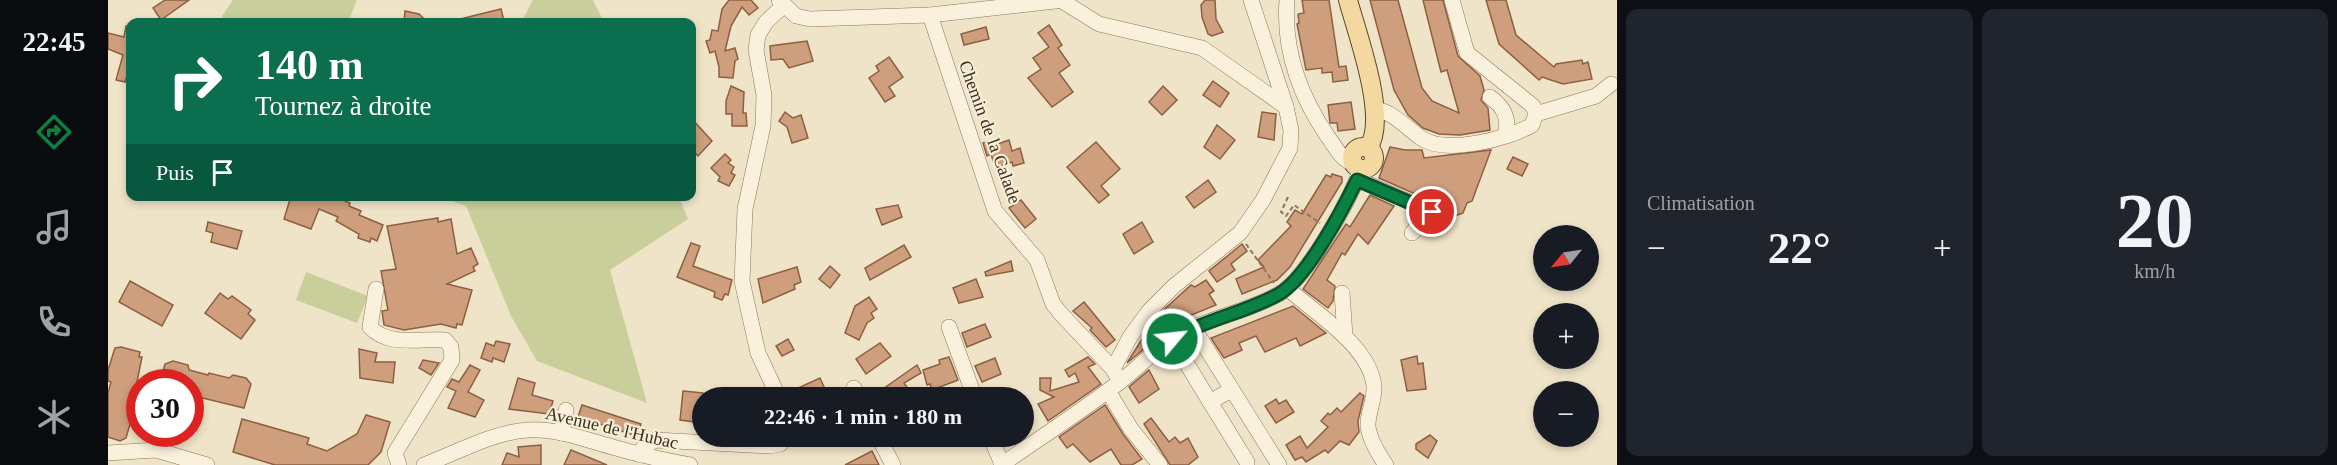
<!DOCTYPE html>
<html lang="fr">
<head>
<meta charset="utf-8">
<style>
	:root { --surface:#171b24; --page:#20242c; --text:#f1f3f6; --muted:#9ea1a6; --accent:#0b8043 }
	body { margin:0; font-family:"Times New Roman",serif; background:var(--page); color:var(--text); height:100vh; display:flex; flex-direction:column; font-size:22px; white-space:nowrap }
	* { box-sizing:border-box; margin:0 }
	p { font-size:20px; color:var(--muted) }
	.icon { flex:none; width:33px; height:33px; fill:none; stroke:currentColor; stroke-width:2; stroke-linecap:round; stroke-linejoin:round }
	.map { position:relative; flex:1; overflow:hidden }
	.sheet { display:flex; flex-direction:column; gap:9px; padding:9px; background:#0d0f14; width:720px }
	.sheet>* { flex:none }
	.guide { position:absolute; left:18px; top:18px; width:570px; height:183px; border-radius:12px; box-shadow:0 3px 9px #0003; background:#0b6e4f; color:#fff; overflow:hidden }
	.needle { width:39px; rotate:240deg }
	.tools { position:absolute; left:1425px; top:225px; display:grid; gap:12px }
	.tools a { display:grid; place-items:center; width:66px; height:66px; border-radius:50%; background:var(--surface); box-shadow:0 3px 9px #0003; font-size:30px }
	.speed { position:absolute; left:18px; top:369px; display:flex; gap:12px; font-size:30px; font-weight:700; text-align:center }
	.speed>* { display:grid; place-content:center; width:78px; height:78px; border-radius:50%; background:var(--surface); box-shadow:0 3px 9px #0003; line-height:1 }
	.speed .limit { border:9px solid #d22; background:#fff; color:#111 }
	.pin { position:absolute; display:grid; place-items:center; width:51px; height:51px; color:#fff; margin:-26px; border:3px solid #fff; border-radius:50%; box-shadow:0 2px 6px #0007 }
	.me { position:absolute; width:66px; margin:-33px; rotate:62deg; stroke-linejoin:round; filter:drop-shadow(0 0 4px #0008) }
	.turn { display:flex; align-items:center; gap:21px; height:126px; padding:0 30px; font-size:27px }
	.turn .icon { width:78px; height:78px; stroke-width:2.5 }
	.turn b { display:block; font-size:42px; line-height:51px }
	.then { display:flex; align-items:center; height:57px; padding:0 30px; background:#0003; gap:12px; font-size:22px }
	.big { font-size:45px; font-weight:800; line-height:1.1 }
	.sheet .card { flex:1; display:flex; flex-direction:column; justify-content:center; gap:9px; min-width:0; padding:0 21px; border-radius:12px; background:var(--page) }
	.sheet .dial { align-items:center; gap:0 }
	.dial b { font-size:78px; line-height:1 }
	.heat { display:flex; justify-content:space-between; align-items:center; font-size:33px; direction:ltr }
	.sheet .tiles { flex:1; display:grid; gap:9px; grid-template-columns:repeat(2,1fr) }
	.trip { position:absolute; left:584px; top:387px; width:342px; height:60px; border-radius:30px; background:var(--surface); box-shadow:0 3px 9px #0003; font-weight:800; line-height:60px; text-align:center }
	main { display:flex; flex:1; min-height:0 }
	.tab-bar { display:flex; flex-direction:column; width:108px; justify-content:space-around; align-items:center; background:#090b0e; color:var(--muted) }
	.tab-bar .icon { width:42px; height:42px }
	.tab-bar .current { color:var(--accent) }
	.tab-bar b { font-size:27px; color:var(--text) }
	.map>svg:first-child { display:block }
	.green { fill:#c9cf9b }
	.building { fill:#cf9f7d; stroke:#8d5f41; stroke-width:1.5 }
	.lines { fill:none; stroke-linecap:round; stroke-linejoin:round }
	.minor-casing { stroke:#8d765c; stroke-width:16 }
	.major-casing { stroke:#5b4430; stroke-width:20 }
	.path { stroke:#8d765c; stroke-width:2; stroke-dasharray:4.5 3; stroke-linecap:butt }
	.minor { stroke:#faf1dc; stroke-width:15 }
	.major { stroke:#f3d9a0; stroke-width:18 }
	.route-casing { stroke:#07532c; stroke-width:15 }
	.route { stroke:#0b8043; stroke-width:10 }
	.labels { text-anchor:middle; stroke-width:4.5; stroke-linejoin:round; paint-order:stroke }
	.street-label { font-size:18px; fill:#3d2e20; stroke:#f7eed8 }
</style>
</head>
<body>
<main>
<nav class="tab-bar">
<b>22:45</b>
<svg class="icon current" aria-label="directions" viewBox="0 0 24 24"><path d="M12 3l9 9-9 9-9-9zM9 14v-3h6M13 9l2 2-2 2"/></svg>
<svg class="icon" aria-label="music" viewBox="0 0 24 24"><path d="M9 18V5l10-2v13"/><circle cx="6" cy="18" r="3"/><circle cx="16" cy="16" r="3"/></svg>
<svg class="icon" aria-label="phone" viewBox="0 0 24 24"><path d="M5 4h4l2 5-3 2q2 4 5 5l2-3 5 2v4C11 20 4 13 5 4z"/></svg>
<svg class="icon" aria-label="climate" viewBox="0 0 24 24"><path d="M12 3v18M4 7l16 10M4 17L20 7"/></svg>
</nav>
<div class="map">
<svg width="1509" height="465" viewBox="0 0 1509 465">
	<rect width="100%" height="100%" fill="#f0e4c8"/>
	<g class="green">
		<polygon points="125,0 249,0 240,22 115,22 114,16"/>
		<polygon points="425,0 485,0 496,22 413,22"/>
		<polygon points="332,197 571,197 580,219 502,270 539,403 429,361 403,316 358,206"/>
		<polygon points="198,272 260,296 249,323 188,300"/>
	</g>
	<g class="building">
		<polygon points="57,0 81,0 53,20 45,8"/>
		<polygon points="621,0 643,0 650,8 641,15 634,7 623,26 617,51 627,48 630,59 627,61 625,78 611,77 611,67 607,51 602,53 598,41 602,40 604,30 610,31 614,9"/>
		<polygon points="1097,0 1107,0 1108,19 1115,32 1104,36 1100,34 1094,17 1093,5"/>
		<polygon points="1194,0 1221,0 1231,67 1238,66 1240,80 1225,82 1224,72 1214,73 1214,68 1198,70 1189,24 1191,23 1190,14 1196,13"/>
		<polygon points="1262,0 1290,0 1314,88 1324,101 1351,113 1339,70 1333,72 1315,0 1335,0 1350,56 1372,76 1376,90 1373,100 1380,108 1382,130 1352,135 1331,134 1315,128 1300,115 1286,90"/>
		<polygon points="1378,0 1398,0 1408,35 1446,67 1448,64 1474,60 1475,64 1480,62 1484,79 1455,84 1434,77 1431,80 1391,44"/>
		<polygon points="393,9 396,21 353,22 352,19"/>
		<polygon points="297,11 311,14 319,22 296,22"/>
		<polygon points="941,25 954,45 950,48 962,65 951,73 965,92 944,107 920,78 933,69 925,58 941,47 930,33"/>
		<polygon points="18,26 22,27 22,67 17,82 8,80 15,55 0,49 0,33 16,37"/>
		<polygon points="878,27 881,39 856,45 853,34"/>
		<polygon points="699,41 705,61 681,68 675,59 663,60 662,46"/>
		<polygon points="781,57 795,77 781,87 787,96 777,102 761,78 771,71 768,66"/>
		<polygon points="1105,81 1121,93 1112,107 1095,95"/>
		<polygon points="623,86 636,92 635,113 638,113 639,126 624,126 624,114 618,114 618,101"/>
		<polygon points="1055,86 1069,100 1054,115 1041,102"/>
		<polygon points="1243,102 1247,129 1230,131 1229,123 1222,123 1220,105"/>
		<polygon points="677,112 685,118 693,115 700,138 684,143 679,127 671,121"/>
		<polygon points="1154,112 1168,114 1166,140 1150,137"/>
		<polygon points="584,119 604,141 590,156 584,150"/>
		<polygon points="1109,125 1127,140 1112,159 1096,147"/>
		<polygon points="901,140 904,151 912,148 916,163 905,166 904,162 892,166 886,164 883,154 879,156 875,143 882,141 884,146"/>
		<polygon points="988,142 1012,169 993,186 1001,195 991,203 959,167"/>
		<polygon points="1282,147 1297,150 1314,150 1316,158 1383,150 1364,201 1359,203 1355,213 1347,216 1333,210 1328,203 1271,178"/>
		<polygon points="617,154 623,160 620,163 626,167 623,173 627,175 621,186 610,181 612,177 603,168"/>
		<polygon points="1405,157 1420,164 1414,176 1399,169"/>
		<polygon points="1224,174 1234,177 1234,182 1182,267 1169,280 1134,294 1128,279 1156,267 1150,260 1183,226 1179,222 1187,210 1194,214 1218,175 1223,177"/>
		<polygon points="1100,180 1108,192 1086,208 1078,197"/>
		<polygon points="1262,195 1286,206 1260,244 1250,234 1237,255 1234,253 1219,280 1227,286 1225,301 1220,308 1195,289 1238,224 1242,227"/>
		<polygon points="183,196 225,196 242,203 241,206 253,211 251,215 275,225 269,241 263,238 262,242 250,238 251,234 228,221 230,217 211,209 203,229 176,219"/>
		<polygon points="913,200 928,219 917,228 901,208"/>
		<polygon points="790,205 794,217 774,225 768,209"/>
		<polygon points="330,218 330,222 343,219 349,254 363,248 370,264 365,267 367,271 339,284 364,290 354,325 349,324 348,328 333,324 296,330 276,325 274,311 280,310 273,271 288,269 279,226"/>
		<polygon points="100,222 134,231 129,249 103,242 105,233 98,231"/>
		<polygon points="1034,222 1045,242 1026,254 1015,234"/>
		<polygon points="583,243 592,246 585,266 624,280 620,295 617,294 614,300 606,297 607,292 569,277"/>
		<polygon points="1134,244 1139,251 1123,264 1127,270 1109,282 1101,271"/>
		<polygon points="796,245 803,257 762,280 757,268"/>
		<polygon points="903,261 905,271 878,276 877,272"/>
		<polygon points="722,266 732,275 722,288 711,279"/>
		<polygon points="689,267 693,282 686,285 687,289 655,303 650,279"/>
		<polygon points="868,279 875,297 851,303 845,288"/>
		<polygon points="1098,280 1106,291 1101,294 1108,305 1071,320 1019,363 1048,317 1083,285 1087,287"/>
		<polygon points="22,281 65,305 54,326 11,302"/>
		<polygon points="112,293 120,299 124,296 143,310 140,314 147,320 133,339 97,313"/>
		<polygon points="761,297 769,309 763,313 766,318 759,323 751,340 737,333 747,306"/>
		<polygon points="976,302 1007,340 998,347 982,330 984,328 965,311"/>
		<polygon points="1185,306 1218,333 1192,346 1188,338 1157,352 1148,336 1131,343 1134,350 1116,358 1103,338"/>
		<polygon points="877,324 883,337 859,347 854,333"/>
		<polygon points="680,339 686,350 674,356 668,346"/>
		<polygon points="388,341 402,344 396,362 385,358 384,362 373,358 378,343 386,346"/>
		<polygon points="772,343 783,356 758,374 748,359"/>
		<polygon points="13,347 32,352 31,357 34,357 25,402 27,407 18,438 12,441 0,437 0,393 3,382 0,381 0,370 7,348"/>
		<polygon points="251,349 269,353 267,362 287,362 285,383 252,378"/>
		<polygon points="1309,356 1310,364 1315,363 1318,389 1299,391 1293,360"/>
		<polygon points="841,357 850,380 824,390 822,384 819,385 815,370 832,364 831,360"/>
		<polygon points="980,357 987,364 980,367 993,384 940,421 930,404 946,397 932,390 932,378 943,378 942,391 971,382 967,373 961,377 957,370"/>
		<polygon points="887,358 893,374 874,382 867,366"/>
		<polygon points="315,360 331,363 323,375 311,368"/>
		<polygon points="65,361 80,365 81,370 100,375 101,373 121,378 125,375 138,378 143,384 136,408 82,395 82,382 52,382 57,364"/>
		<polygon points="362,365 372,370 360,392 376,400 367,417 340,408 348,391 339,387 344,379 351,382"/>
		<polygon points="809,365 813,373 796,383 799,387 785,398 762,398"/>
		<polygon points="1041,370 1051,389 1031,403 1021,387"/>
		<polygon points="410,378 427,383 424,395 445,401 441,414 401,409"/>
		<polygon points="712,378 721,398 695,398 690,388"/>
		<polygon points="575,391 595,393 594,423 572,420"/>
		<polygon points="1252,393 1256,396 1250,421 1251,432 1241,445 1232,441 1220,453 1217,450 1198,462 1194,457 1187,460 1178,445 1192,436 1199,448 1220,427 1213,421 1220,413 1222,415 1229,408 1233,412"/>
		<polygon points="1168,399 1171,404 1178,400 1186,412 1168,423 1157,406"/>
		<polygon points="474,405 533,424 529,436 470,417"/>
		<polygon points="997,405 1015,434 1034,459 1024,465 1013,465 1003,449 982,462 965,444 959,448 951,437"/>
		<polygon points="258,415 282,422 273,452 260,465 167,465 125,452 134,419 201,438 199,444 219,451 249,434"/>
		<polygon points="1043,418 1061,442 1067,437 1072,443 1080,438 1090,457 1080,465 1062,465 1036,424"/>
		<polygon points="1322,435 1329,441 1320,458 1308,449 1308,444"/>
		<polygon points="433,445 433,465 394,465 399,453 411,457 410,447"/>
		<polygon points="463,450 499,465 456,465"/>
		<polygon points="764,451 771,465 737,465"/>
	</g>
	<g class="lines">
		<g class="minor-casing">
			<g id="minor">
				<polyline points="671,0 688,16 702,19 822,15 956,0"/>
				<path d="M1179 0C1175 50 1192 96 1220 137 1227 146 1233 160 1245 163"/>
				<polyline points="954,1 991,24 1094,48 1178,107"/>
				<polyline points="822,15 887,211 929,260 945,304 953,314 1005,369"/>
				<path d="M1382 97C1396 107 1402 119 1397 135"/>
				<path d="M1266 109C1286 112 1297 127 1313 138 1337 155 1400 139 1424 125L1428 114 1425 106 1359 53 1344 0"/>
				<polyline points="1428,114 1488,96 1503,84"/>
				<polyline points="1249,179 1324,212 1304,233"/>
				<path d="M1179 288C1207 313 1262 346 1266 386 1267 400 1259 414 1260 427 1262 440 1271 455 1278 465"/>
				<path d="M268 289 262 327C280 347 312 338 337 340L343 347 344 360 287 453 291 465"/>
				<polyline points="1234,293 1237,336"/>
				<polyline points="841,327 867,398"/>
				<polyline points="1085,327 1171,465"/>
				<polyline points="1073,354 1102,402"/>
				<polyline points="1012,382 1005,369 1022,337 1041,311 1066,286 1132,233 1155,200 1182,148 1183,130 1178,107 1143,0"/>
				<polyline points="746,388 751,398"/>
				<polyline points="1123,390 1102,402 1139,462"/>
				<polyline points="1000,391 1023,429 1052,465"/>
				<polyline points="671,398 650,353 634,281 637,209 655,126 656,95 648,50 650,35 658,22 675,6"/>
				<polyline points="453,433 458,410"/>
				<polyline points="770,436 785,465"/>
				<polyline points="882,436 894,464"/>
				<polyline points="0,453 48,450 99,465"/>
				<polyline points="532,455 535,448 547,440 661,446 672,444 679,436"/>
				<path d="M316 465C348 453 385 432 420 430 448 428 475 439 501 446 528 454 554 460 582 465"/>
				<path d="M893 465C932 438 972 412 1009 384 1028 370 1043 353 1062 340 1096 318 1137 313 1171 294 1198 279 1244 198 1253 168"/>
			</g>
		</g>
		<g class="major-casing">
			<g id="major">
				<path d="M1240 0C1249 34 1281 119 1260 148"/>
				<circle cx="1255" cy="158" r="11"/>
			</g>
		</g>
		<g class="path">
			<polyline points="1180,197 1173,212 1178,216 1186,205 1212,223"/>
			<polyline points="1138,244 1166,283"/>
		</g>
		<use href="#minor" class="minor"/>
		<use href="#major" class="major"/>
	</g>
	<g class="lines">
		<g class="route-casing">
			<path id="route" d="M1064 339C1098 319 1137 313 1171 294 1199 278 1235 209 1249 180L1324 212"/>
		</g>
		<use href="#route" class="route"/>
	</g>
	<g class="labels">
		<g class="street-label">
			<text transform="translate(882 132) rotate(70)" y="6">Chemin de la Calade</text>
			<text transform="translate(504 428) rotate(13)" y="6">Avenue de l'Hubac</text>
		</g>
	</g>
</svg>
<div class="tools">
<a><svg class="needle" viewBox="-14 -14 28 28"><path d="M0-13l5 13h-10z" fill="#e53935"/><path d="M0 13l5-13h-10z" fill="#9ea1a6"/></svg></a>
<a>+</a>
<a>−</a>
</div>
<div class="speed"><div class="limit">30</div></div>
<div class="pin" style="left:1324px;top:212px;background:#d93025"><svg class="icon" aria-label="arrive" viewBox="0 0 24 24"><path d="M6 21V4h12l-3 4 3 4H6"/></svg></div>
<svg class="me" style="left:1064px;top:339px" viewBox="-20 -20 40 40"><circle r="17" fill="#0b8043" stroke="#fff" stroke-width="3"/><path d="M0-11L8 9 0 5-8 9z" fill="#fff"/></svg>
<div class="trip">22:46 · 1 min · 180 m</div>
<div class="guide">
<div class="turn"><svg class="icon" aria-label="right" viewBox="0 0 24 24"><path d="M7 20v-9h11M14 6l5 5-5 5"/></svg><div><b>140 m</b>Tournez à droite</div></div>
<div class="then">Puis<svg class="icon" aria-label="arrive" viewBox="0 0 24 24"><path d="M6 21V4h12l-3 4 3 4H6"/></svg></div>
</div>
</div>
<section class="sheet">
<div class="tiles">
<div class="card"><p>Climatisation</p>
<div class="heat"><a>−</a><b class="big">22°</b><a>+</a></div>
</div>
<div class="card dial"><b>20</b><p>km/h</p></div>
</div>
</section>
</main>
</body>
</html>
